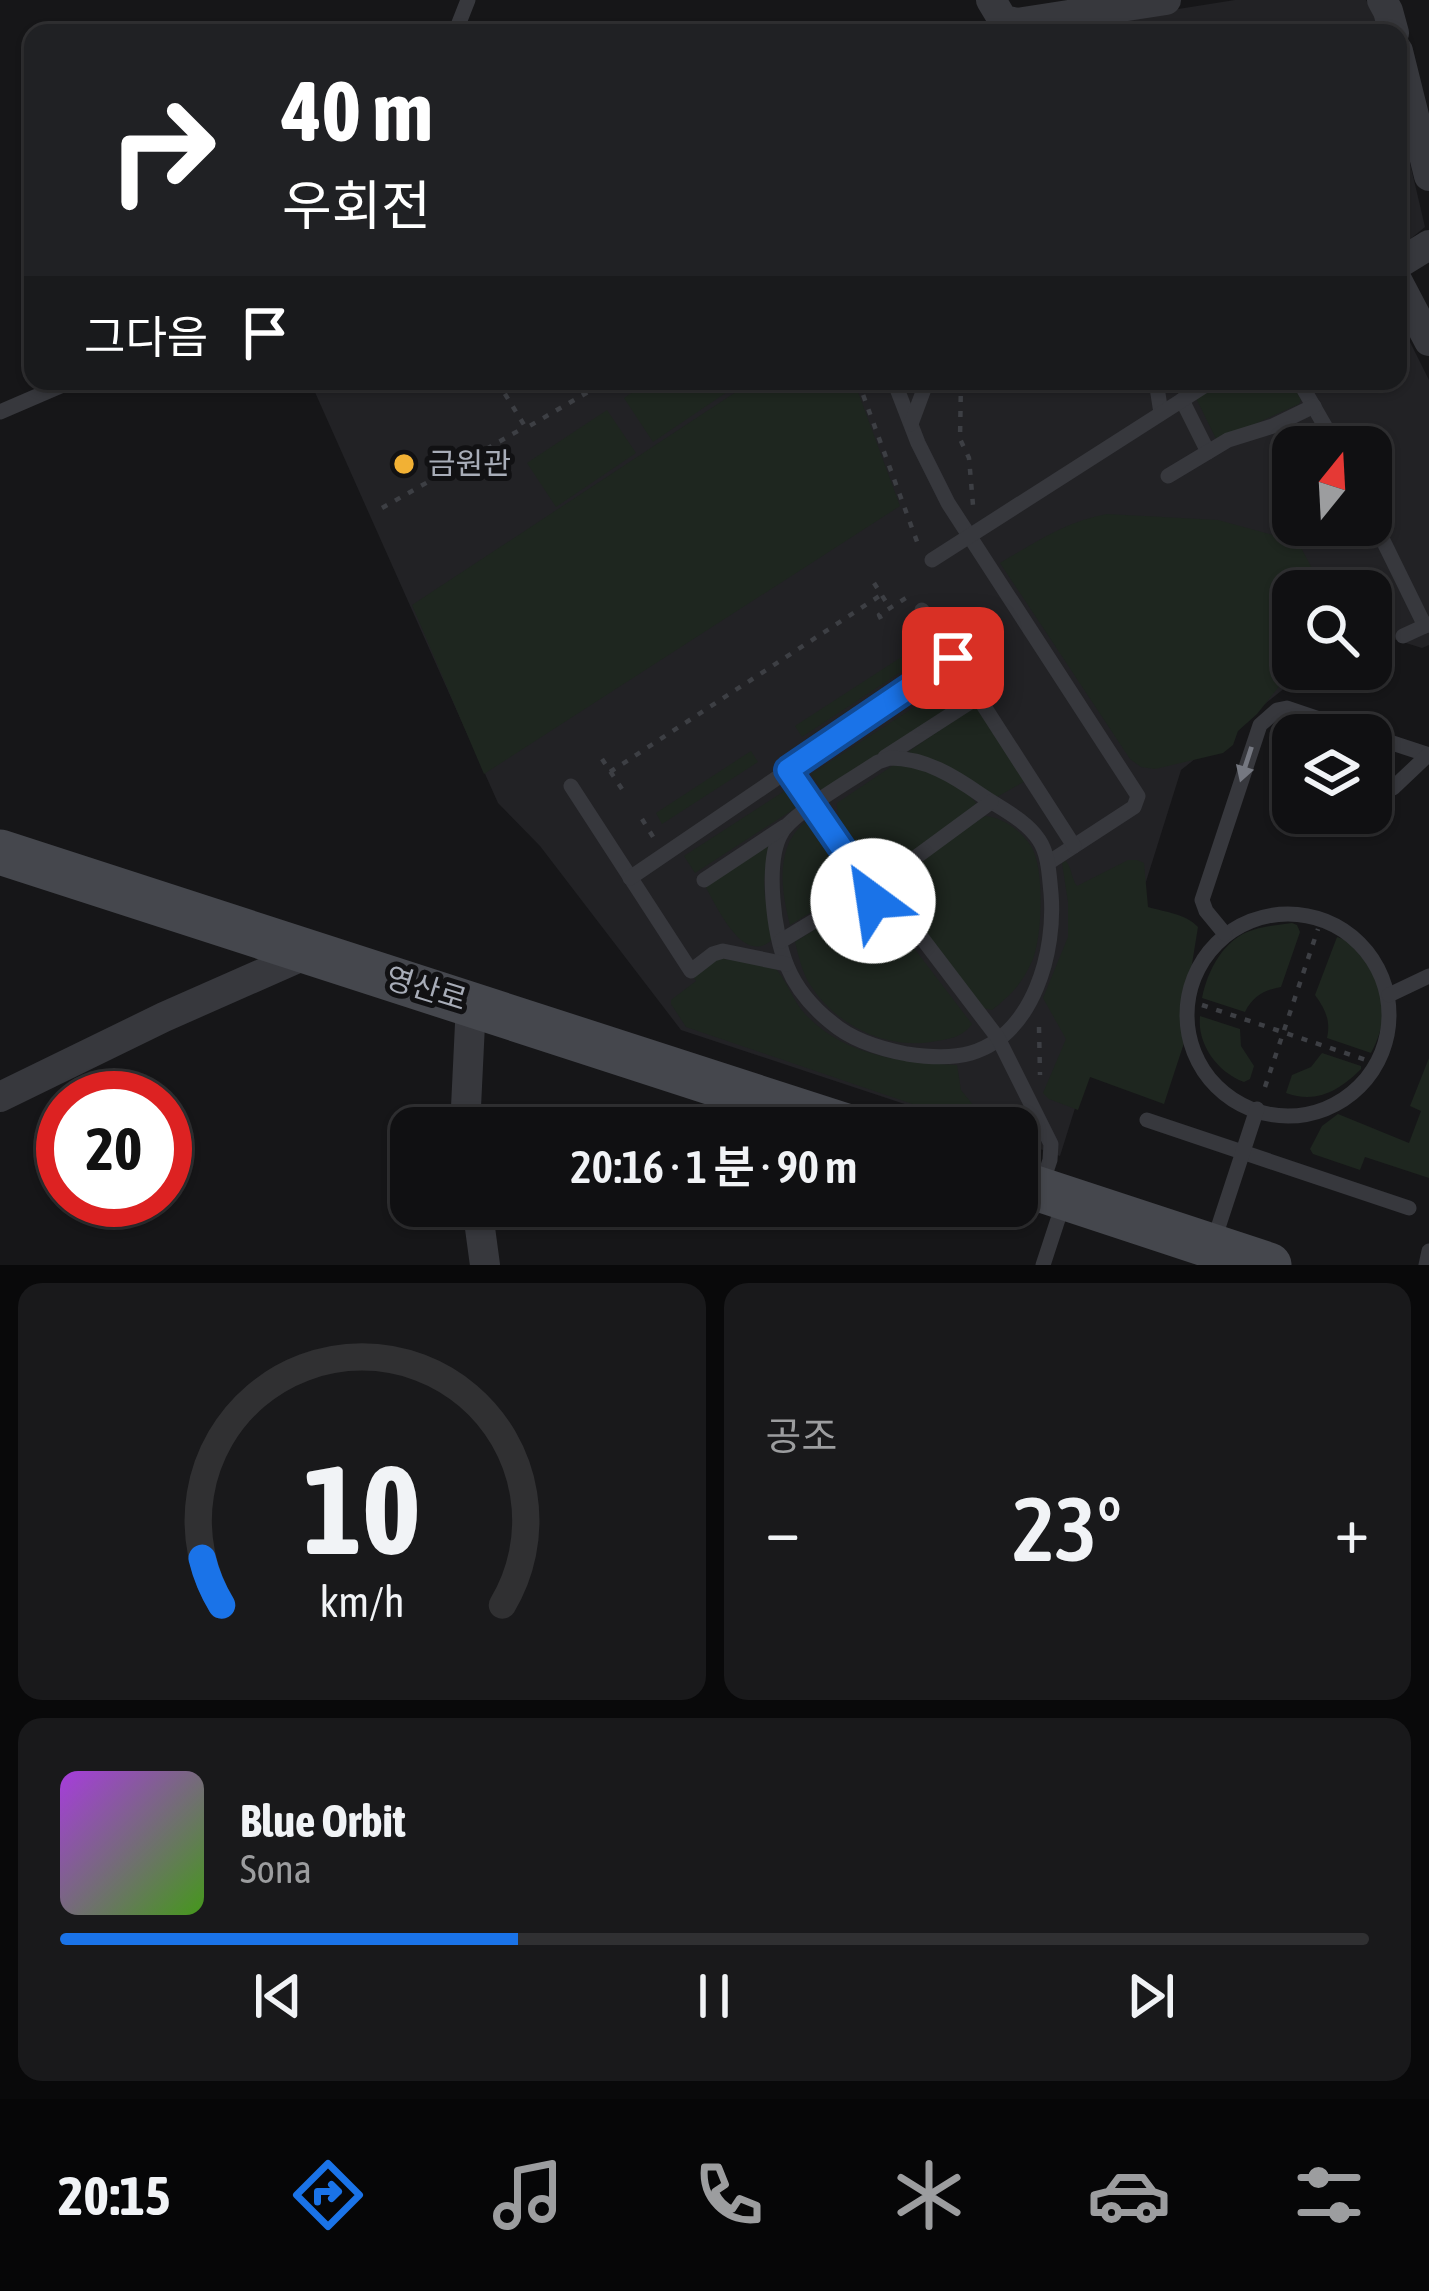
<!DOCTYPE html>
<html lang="ko">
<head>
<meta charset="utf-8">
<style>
	:root { --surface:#101012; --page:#19191b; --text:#f1f3f6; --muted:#9c9d9f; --line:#303032; --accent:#1a73e8 }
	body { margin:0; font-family:"Asap Condensed","Noto Sans KR",sans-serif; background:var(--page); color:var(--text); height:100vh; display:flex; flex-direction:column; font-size:45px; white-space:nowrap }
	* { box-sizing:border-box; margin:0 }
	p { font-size:39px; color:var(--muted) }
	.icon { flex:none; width:66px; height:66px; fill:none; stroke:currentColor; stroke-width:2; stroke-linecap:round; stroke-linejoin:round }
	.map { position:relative; height:1265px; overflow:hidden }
	.details { display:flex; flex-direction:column; gap:18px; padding:18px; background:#09090a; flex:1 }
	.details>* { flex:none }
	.guide { position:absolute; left:24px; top:24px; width:1383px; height:366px; border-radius:24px; box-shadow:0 3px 9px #0004,0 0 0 3px var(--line); background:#202124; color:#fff; overflow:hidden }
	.needle { width:78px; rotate:18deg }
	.fabs { position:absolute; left:1272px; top:426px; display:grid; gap:24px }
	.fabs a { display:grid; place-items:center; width:120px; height:120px; border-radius:24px; background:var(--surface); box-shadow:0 3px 9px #0004,0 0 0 3px var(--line); font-size:60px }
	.speed { position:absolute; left:36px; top:1071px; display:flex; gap:24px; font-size:60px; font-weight:700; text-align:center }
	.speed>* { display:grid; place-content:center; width:156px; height:156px; border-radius:50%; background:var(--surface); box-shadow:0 3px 9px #0004,0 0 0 3px var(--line); line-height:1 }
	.speed .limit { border:18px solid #d22; background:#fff; color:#111 }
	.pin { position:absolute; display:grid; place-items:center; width:102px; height:102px; color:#fff; margin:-51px; border-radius:24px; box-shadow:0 6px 18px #0006 }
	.me { position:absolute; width:132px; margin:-66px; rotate:329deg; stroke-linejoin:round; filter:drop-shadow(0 0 9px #0008) }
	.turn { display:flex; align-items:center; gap:42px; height:252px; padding:0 60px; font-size:54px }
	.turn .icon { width:156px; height:156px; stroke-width:2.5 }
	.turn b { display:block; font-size:84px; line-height:102px }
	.then { display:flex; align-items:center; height:114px; padding:0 60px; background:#0003; gap:24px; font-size:45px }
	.big { font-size:90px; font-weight:600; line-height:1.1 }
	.details .tile { flex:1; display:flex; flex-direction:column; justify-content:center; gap:18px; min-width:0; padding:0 42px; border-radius:24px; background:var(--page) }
	.details .dial { align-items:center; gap:0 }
	.dial svg { height:312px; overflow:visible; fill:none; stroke:var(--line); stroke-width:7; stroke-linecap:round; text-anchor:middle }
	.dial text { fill:var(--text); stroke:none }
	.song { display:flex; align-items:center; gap:36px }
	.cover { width:144px; height:144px; border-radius:18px; background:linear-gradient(135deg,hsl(280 70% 55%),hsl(100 70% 35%)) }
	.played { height:12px; border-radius:6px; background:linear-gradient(90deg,var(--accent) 35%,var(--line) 35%) }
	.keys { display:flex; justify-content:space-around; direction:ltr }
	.heat { display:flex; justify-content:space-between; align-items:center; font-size:66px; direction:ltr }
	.details .tiles { flex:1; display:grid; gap:18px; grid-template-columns:1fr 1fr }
	.tile:last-child { grid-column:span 2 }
	.trip { position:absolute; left:390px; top:1107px; width:648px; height:120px; border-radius:24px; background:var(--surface); box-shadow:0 3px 9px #0004,0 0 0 3px var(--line); font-weight:600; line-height:120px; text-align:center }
	.tab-bar { display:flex; height:192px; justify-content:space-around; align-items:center; background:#060607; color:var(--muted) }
	.tab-bar .icon { width:84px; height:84px }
	.tab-bar .current { color:var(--accent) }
	.tab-bar b { font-size:54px; color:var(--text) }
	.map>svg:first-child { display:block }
	.built { fill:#222225; fill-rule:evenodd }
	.green { fill:#1e261f }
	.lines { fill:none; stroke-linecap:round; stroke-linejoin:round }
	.path { stroke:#3d3f44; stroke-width:4.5; stroke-dasharray:6 9; stroke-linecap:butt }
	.service { stroke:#37383d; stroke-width:15 }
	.minor { stroke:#37383d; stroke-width:30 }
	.secondary { stroke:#45474d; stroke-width:45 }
	.oneway { fill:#757881 }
	.route-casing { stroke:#114b97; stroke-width:30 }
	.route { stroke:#1a73e8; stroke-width:21 }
	.poi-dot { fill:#f2b134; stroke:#111113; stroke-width:4.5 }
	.labels { text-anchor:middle; stroke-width:10; stroke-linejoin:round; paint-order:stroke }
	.poi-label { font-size:30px; fill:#a8adb8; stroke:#111113; text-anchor:start }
	.street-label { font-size:30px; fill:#a8adb8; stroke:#111113 }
</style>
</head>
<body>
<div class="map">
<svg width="1429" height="1265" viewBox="0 0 1429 1265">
	<rect width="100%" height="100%" fill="#161618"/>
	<g class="built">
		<polygon points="1235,0 1366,0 1375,13 1380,33 1027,33"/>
		<polygon points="1398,112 1425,227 1398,249"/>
		<path d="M1398 318 1429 380V645L1422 648 1371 632V591H1293V669H1309L1181 770 1060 1156 1017 1141V1128H977L681 1030 540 846 498 803 310 381H1398ZM1293 447H1371V525H1293Z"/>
	</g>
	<g class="green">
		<polygon points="649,381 728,381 733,388 653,442 624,398"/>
		<polygon points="734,381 854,381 900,506 484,774 412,605 739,390"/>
		<polygon points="1221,381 1291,381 1301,400 1299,404 1217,441 1196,398"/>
		<polygon points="607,410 636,453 556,507 527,463"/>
		<path d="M1107 514 1218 520 1298 542 1324 591H1293V669L1257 714 1238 731 1233 745 1223 753 1155 769 1141 767 1130 759 1000 563C1034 543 1067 521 1107 514Z"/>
		<polygon points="903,656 910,666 802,737 795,726"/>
		<polygon points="950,684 961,701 822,791 811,774"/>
		<polygon points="975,706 978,707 1025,781 997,797 950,768 908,752"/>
		<polygon points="751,751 758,762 662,824 656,813"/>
		<path d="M895 764C924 769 959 780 977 804L896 864C887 864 874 863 865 858 852 849 835 818 837 803Z"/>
		<polygon points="786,790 797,807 695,873 684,856"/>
		<path d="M985 816C1002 817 1022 831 1031 846 1045 868 1042 936 1033 959 1022 984 1012 994 992 1010L983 1008 901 898C904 859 956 836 985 816Z"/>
		<path d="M808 820H816L851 873V888L790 925C781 890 774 844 808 820Z"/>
		<path d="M773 840C759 879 764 900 774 938 744 969 718 908 705 886Z"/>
		<path d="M1128 860H1137L1144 863 1148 907C1165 912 1186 914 1198 927L1192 964 1181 997 1184 1043 1164 1104 1090 1077 1078 1110 1049 1099 1043 1093 1066 1039 1043 998 1068 937V902L1062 863 1066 861C1072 868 1071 878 1077 886Z"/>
		<path d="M858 902H865L888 914 972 1024C962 1038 948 1039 931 1042 885 1049 836 1025 811 986 802 973 799 957 795 942Z"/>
		<path d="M1292 923 1297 925 1300 932 1281 987C1264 990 1253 996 1245 1012L1202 998C1207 971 1224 938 1253 930 1265 926 1279 925 1292 923Z"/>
		<path d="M1337 937C1348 940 1351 945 1359 954 1387 983 1390 1018 1371 1053L1327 1038C1331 1020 1325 1009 1315 995Z"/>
		<path d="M717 958 773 966C787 979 792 1000 805 1014 845 1057 902 1062 957 1065L961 1090 990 1126 983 1128 686 1027 671 1004V1000L696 981 693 976Z"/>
		<path d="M1200 1016 1240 1029 1241 1046 1254 1066 1250 1079 1244 1082C1217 1072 1197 1044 1200 1016Z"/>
		<path d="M1322 1053 1361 1066V1069C1339 1091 1316 1104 1286 1093L1292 1075 1311 1067Z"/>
		<polygon points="1429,1058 1429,1178 1365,1157 1360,1170 1313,1154 1310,1149 1322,1126 1338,1114 1409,1143 1421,1111 1410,1106"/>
	</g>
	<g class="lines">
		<g class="path">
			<polyline points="497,381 526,428 607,381"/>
			<polyline points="858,381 919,547"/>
			<polyline points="961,381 960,439 969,458 973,505"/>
			<polyline points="485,388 492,381"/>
			<polyline points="382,508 525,427"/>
			<polyline points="874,583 890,608"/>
			<polyline points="881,619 879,615 906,598"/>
			<polyline points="602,759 622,789"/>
			<polyline points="610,772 881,595"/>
			<polyline points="642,819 655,840"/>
			<polyline points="1202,1005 1366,1060"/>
			<polyline points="1039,1027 1040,1075"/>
			<polyline points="1265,1087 1318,929"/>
		</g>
		<g class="service">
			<polyline points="455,33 468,0"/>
			<polyline points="894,381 918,443 948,503 1138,796 1134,807 1048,863"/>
			<polyline points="1156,381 1161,413"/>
			<polyline points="1299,381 1337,447"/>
			<polyline points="1182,400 1208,452"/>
			<polyline points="0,412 72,381"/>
			<polyline points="911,424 927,381"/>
			<polyline points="1168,476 1228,440 1273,426 1314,406"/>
			<polyline points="1371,516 1425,626"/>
			<polyline points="932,560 1212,381"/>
			<polyline points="922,610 1074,846"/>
			<polyline points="1403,636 1429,624"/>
			<polyline points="1371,736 1429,755"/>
			<polyline points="885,757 978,697"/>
			<path d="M890 758C925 758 954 776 981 795 1000 808 1026 820 1039 840 1049 855 1049 875 1051 893 1056 951 1034 1034 971 1053 951 1059 927 1057 907 1054 881 1049 853 1041 832 1023 813 1008 796 988 787 966 774 935 764 861 782 832 794 812 856 777 878 762Z"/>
			<polyline points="788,770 861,876"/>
			<polyline points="1371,781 1393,788 1428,755"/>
			<polyline points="571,786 691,971 713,954 723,951 786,964"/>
			<circle cx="877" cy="883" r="18"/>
			<polyline points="893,874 991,802"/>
			<polyline points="630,878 953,658"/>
			<polyline points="704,880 784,827"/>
			<polyline points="890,896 998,1038 1051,1144 1050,1160 1041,1187"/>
			<circle cx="1288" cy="1015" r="101"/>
			<polyline points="1225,934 1206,911 1202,900 1260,725 1277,710 1287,708 1367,735"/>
			<polyline points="781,941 862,892"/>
			<polyline points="1389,995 1429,976"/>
			<polyline points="1147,1120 1409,1208"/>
			<polyline points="1213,1243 1257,1109"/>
			<polyline points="1043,1265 1064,1201"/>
			<polyline points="1426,1265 1429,1251"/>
		</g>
		<g class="minor">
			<polyline points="991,0 1003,20 1017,23 1166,0"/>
			<polyline points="1382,0 1388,11 1394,33"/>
			<polyline points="1398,51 1429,176"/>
			<polyline points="1398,264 1429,245"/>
			<polyline points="1398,282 1429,341"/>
			<polyline points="0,1097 164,1017 309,953"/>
			<polyline points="465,1128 471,1003"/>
			<polyline points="477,1206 485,1265"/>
		</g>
		<g class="secondary">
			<polyline points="0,852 852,1128"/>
			<polyline points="1017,1182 1269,1265"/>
		</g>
	</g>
	<defs><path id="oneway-solid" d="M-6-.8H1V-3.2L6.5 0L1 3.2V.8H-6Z" transform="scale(3)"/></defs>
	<use class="oneway" href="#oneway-solid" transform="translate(1246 764) rotate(108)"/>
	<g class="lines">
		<g class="route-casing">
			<polyline id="route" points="873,901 862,892 861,876 788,770 953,658"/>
		</g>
		<use href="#route" class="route"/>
	</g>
	<circle class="poi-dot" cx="404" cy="464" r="12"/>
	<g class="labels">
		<g class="poi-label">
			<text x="428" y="474">금원관</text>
		</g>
		<g class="street-label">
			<text transform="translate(426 989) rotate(17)" y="10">영산로</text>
		</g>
	</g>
</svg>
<div class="fabs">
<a><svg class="needle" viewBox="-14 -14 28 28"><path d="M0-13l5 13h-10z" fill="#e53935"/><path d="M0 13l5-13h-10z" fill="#9c9d9f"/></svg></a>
<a><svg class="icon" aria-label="search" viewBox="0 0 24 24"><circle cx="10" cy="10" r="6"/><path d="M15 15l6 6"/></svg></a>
<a><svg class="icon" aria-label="layers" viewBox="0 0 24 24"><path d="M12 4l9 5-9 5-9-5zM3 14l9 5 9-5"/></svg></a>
</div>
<div class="speed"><div class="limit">20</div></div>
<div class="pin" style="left:953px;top:658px;background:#d93025"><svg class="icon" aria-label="arrive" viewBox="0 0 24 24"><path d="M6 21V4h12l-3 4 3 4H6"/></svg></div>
<svg class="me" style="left:873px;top:901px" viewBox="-20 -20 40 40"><circle r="19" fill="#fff"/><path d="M0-13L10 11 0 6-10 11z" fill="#1a73e8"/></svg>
<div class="trip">20:16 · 1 분 · 90 m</div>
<div class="guide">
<div class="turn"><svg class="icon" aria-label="right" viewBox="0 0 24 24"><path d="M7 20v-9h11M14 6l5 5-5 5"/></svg><div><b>40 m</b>우회전</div></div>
<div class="then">그다음<svg class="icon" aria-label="arrive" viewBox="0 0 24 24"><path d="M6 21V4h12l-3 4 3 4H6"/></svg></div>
</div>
</div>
<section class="details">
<div class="tiles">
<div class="tile dial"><svg viewBox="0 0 100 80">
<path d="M14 69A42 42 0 1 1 86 69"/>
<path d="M14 69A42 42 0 0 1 9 57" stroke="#1a73e8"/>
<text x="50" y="56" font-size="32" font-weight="700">10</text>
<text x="50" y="72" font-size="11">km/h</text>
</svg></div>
<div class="tile"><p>공조</p>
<div class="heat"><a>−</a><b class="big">23°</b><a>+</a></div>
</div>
<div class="tile">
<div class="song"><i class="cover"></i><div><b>Blue Orbit</b><p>Sona</p></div></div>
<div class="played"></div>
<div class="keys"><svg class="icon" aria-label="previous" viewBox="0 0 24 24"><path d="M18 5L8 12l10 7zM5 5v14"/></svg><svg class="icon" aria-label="pause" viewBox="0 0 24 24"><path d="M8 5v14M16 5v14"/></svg><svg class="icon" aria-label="next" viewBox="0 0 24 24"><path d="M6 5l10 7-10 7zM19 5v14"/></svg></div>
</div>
</div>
</section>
<nav class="tab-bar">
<b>20:15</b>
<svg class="icon current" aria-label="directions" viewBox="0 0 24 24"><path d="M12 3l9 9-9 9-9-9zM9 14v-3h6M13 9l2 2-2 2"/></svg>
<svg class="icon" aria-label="music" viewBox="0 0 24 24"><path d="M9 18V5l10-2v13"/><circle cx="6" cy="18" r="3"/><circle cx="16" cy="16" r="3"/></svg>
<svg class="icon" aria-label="phone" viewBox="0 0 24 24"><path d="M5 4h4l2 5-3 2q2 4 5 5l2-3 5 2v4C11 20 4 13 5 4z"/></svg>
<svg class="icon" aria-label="climate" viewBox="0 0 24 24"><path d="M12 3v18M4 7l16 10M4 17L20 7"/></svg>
<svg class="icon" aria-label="car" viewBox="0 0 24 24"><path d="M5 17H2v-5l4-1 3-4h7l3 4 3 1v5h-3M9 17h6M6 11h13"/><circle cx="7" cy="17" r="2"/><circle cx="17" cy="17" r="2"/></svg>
<svg class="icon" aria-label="filters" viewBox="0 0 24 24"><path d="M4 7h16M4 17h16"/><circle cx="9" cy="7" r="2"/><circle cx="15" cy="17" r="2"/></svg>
</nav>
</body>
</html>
